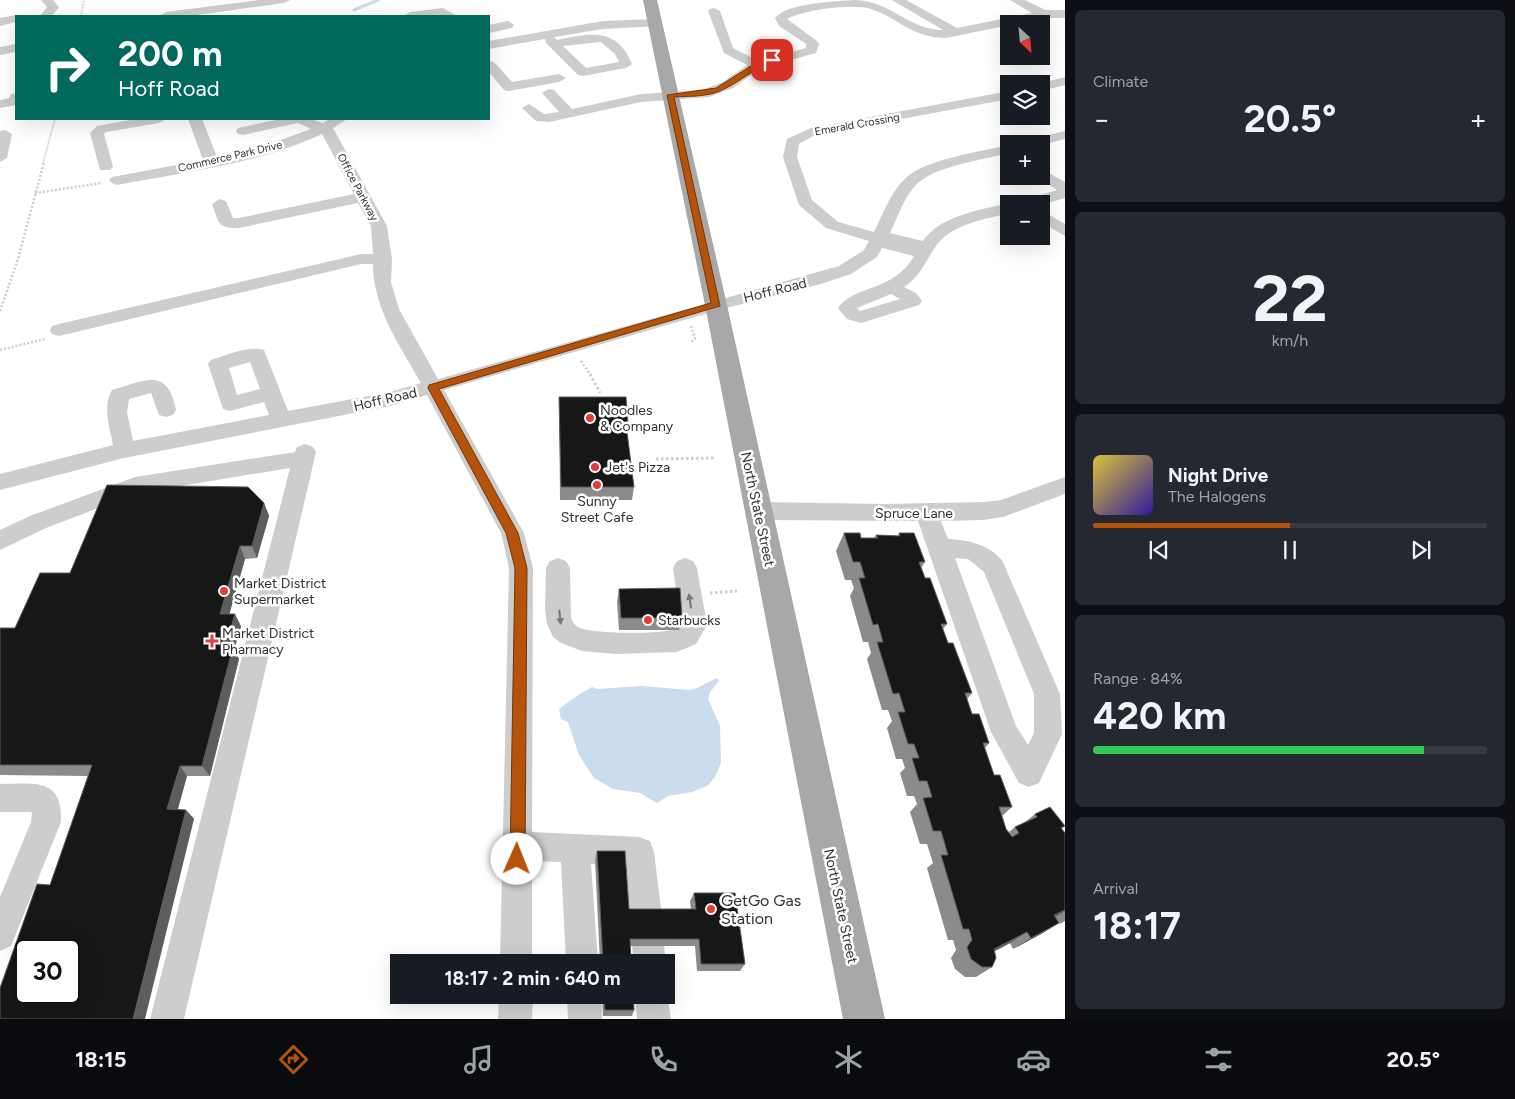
<!DOCTYPE html>
<html lang="en">
<head>
<meta charset="utf-8">
<style>
	:root { --surface:#171b24; --page:#242831; --text:#f1f3f6; --muted:#9ea1a6; --line:#363941; --accent:#b45309 }
	body { margin:0; font-family:Figtree,sans-serif; background:var(--page); color:var(--text); height:100vh; display:flex; flex-direction:column; font-size:19px; white-space:nowrap }
	* { box-sizing:border-box; margin:0 }
	p { font-size:16px; color:var(--muted) }
	.icon { flex:none; width:28px; height:28px; fill:none; stroke:currentColor; stroke-width:2; stroke-linecap:round; stroke-linejoin:round }
	.map { position:relative; flex:1; overflow:hidden }
	.details { display:flex; flex-direction:column; gap:10px; padding:10px; background:#0d0f14; width:450px }
	.details>* { flex:none }
	.guide { position:absolute; left:15px; top:15px; width:475px; height:105px; border-radius:0px; box-shadow:0 5px 20px #0002; background:#00695c; color:#fff; overflow:hidden }
	.needle { width:32px; rotate:154deg }
	.controls { position:absolute; left:1000px; top:15px; display:grid; gap:10px }
	.controls a { display:grid; place-items:center; width:50px; height:50px; border-radius:0px; background:var(--surface); box-shadow:0 5px 20px #0002; font-size:25px }
	.speed { position:absolute; left:15px; top:939px; display:flex; gap:10px; font-size:25px; font-weight:700; text-align:center }
	.speed>* { display:grid; place-content:center; width:65px; height:65px; border-radius:50%; background:var(--surface); box-shadow:0 5px 20px #0002; line-height:1 }
	.speed .limit { border:2px solid #111; border-radius:8px; background:#fff; color:#111 }
	.pin { position:absolute; display:grid; place-items:center; width:42px; height:42px; color:#fff; margin:-21px; border-radius:10px; box-shadow:0 2px 8px #0006 }
	.me { position:absolute; width:55px; margin:-28px; rotate:1deg; stroke-linejoin:round; filter:drop-shadow(0 0 4px #0008) }
	.turn { display:flex; align-items:center; gap:18px; height:105px; padding:0 20px; font-size:22px }
	.turn .icon { width:65px; height:65px; stroke-width:2.5 }
	.turn b { display:block; font-size:35px; line-height:42px }
	.big { font-size:38px; font-weight:700; line-height:1.1 }
	.details .widget { flex:1; display:flex; flex-direction:column; justify-content:center; gap:8px; min-width:0; padding:0 18px; border-radius:8px; background:var(--page) }
	.details .dial { align-items:center; gap:0 }
	.dial b { font-size:65px; line-height:1 }
	.song { display:flex; align-items:center; gap:15px }
	.cover { width:60px; height:60px; border-radius:8px; background:linear-gradient(135deg,hsl(50 70% 55%),hsl(250 70% 35%)) }
	.played { height:5px; border-radius:2px; background:linear-gradient(90deg,var(--accent) 50%,var(--line) 50%) }
	.keys { display:flex; justify-content:space-around; direction:ltr }
	.heat { display:flex; justify-content:space-between; align-items:center; font-size:28px; direction:ltr }
	.charge { height:8px; border-radius:4px; background:linear-gradient(90deg,#34c759 84%,var(--line) 0) }
	.trip { position:absolute; left:390px; top:954px; width:285px; height:50px; border-radius:0px; background:var(--surface); box-shadow:0 5px 20px #0002; font-weight:700; line-height:50px; text-align:center }
	.dock { display:flex; height:80px; justify-content:space-around; align-items:center; background:#090b0e; color:var(--muted) }
	.dock .icon { width:35px; height:35px }
	.dock .selected { color:var(--accent) }
	.dock b { font-size:22px; color:var(--text) }
	main { display:flex; flex:1; min-height:0 }
	.map>svg:first-child { display:block }
	.water { fill:#cbdcec }
	.lines { fill:none; stroke-linecap:round; stroke-linejoin:round }
	.stream { stroke:#cbdcec; stroke-width:3 }
	.path-far2 { stroke:#cdcdcd; stroke-width:2; stroke-dasharray:1 1; stroke-linecap:butt }
	.path-far1 { stroke:#cdcdcd; stroke-width:2.5; stroke-dasharray:2 2; stroke-linecap:butt }
	.path { stroke:#cdcdcd; stroke-width:3; stroke-dasharray:2.5 2.5; stroke-linecap:butt }
	.minor { fill:#cdcdcd; fill-rule:evenodd }
	.major { fill:#a8a8a8; fill-rule:evenodd }
	.wall { fill:#8b8b8b }
	.shaded-wall { fill:#5d5d5d }
	.building { fill:#171717; stroke:#5d5d5d; fill-rule:evenodd }
	.oneway { fill:#777 }
	.route { fill:#b45309; stroke:#753606 }
	.poi-dot { fill:#e43d35; stroke:#fff; stroke-width:2 }
	.labels { text-anchor:middle; stroke-width:5; stroke-linejoin:round; paint-order:stroke }
	.far-street-label { font-size:11px; fill:#303030; stroke:#fff }
	.street-label { font-size:14px; fill:#303030; stroke:#fff }
	.poi-label { font-size:14px; fill:#303030; stroke:#fff; text-anchor:start }
	.near-poi-label { font-size:16px; fill:#303030; stroke:#fff; text-anchor:start }
</style>
</head>
<body>
<main>
<div class="map">
<svg width="1065" height="1019" viewBox="0 0 1065 1019">
	<rect width="100%" height="100%" fill="#fff"/>
	<path class="water" d="M717 678 719 681 710 692 708 699 720 726 721 763 715 777 707 786 692 792 668 796 657 803 640 793 613 789 594 778 579 755 568 722 561 719 559 709C569 701 581 693 592 687L597 689 642 686 689 690 697 688Z"/>
	<g class="lines">
		<polyline class="stream" points="354,10 378,0"/>
		<g class="path-far2">
			<polyline points="81,16 84,0"/>
			<polyline points="43,163 55,119"/>
		</g>
		<g class="path-far1">
			<polyline points="35,193 102,183"/>
			<polyline points="0,311 18,259 44,162"/>
			<polyline points="691,326 695,339 691,342"/>
			<polyline points="0,350 45,339"/>
			<polyline points="581,361 591,376"/>
		</g>
		<g class="path">
			<polyline points="590,374 600,393"/>
			<polyline points="656,459 714,458"/>
			<polyline points="710,593 737,591"/>
		</g>
		<g class="minor">
			<polygon points="41,0 53,0 59,7 52,16 40,16 47,7"/>
			<polygon points="259,0 290,0 284,3 190,16 160,16 166,12"/>
			<path d="M856 0C892 2 909 30 943 30L892 0H906L957 28 1032 13 1010 0H1025L1045 10H1065V18H1043L946 38C909 37 901 19 871 9 854 3 803 10 787 19L817 41 819 44 816 53 761 68 733 88 709 97 641 102 549 122 536 121 522 108 529 104 544 114 559 112 542 93 549 89 554 90 572 109 641 94 702 90 723 82 747 65 724 53 708 11 710 9 714 8 720 11 733 48 758 61 806 48V44L779 26 775 18C786 3 837 1 856 0Z"/>
			<polygon points="443,8 457,16 404,16 410,12"/>
			<polygon points="16,15 19,16 16,16 16,22 0,26 0,18"/>
			<path d="M655 19 661 23 659 26 603 29 554 37 557 40C590 33 617 27 632 64L626 68 583 76 578 75 546 43 545 39 489 49V41L603 21ZM601 42 615 54 619 62 586 68 563 46Z"/>
			<polygon points="508,21 514,25 512,28 489,33 489,25"/>
			<polygon points="16,44 16,52 0,55 0,47"/>
			<polygon points="489,61 494,62 512,82 559,74 566,78 559,82 509,91 504,90 489,72"/>
			<polygon points="1065,77 1065,85 1041,91 1041,84 1038,84"/>
			<path d="M1009 91V99L815 135 799 144 797 157 812 200 838 222 874 232C883 214 892 189 908 176 929 159 982 151 1009 145V153C983 160 940 165 919 182 905 194 898 217 890 233L923 241C941 215 980 210 1009 203L1011 204H1009V213C987 219 957 223 940 241 927 256 923 275 904 287L916 293 922 301 919 305 861 323 847 319 838 308C853 285 894 292 914 256L882 248 877 257 851 274 821 284 722 309 444 390 524 533 533 568 532 832 639 837 650 841 654 852 662 917 657 928 650 931 659 935 664 946 666 962H634L632 946 637 935 644 932 635 928 630 917 625 866 591 864 598 962H566L561 862 532 861V962H500L509 568 501 533 427 395 390 406 124 458 0 490V474L113 445C110 428 102 406 112 390 145 381 167 366 176 410L173 415 166 417 159 415 151 393 129 399 127 412 133 441 269 415 264 402 230 411 223 409 208 364 211 360C226 355 249 345 264 350L288 411 390 392 421 383C400 346 373 308 373 264H361L59 336 52 334 50 330 52 326 59 324 361 254H373L371 226 358 203 239 228C217 228 219 223 212 204L220 199 226 201 233 218H239L354 194 322 134C258 164 186 172 117 185L112 183 109 180 112 177 203 160 188 119H202L217 157 256 149 311 129 298 123 243 135 238 134 236 131 238 128 280 119H311L323 123 330 119H347L333 128 387 226 392 259 391 282 399 309 438 379 839 266 864 250 869 241 826 228 799 205 783 157 787 139 811 128ZM891 294 900 299 860 311 857 308ZM250 362 260 389 237 395 229 368Z"/>
			<polygon points="16,93 16,105 0,108 0,100 9,98 11,94"/>
			<polygon points="136,119 166,119 159,123 106,132 104,134 113,167 110,170 100,170 90,133 97,126"/>
			<polygon points="5,130 12,134 7,158 0,162 0,131"/>
			<polygon points="1065,131 1065,139 1041,145 1022,144 1024,141"/>
			<polygon points="1041,169 1065,182 1065,198 1041,205 1019,204 1021,201 1057,190 1036,176 1041,176"/>
			<polygon points="1041,210 1065,224 1065,236 1041,222"/>
			<polygon points="305,444 313,447 316,452 184,1019 150,1019 290,468 138,493 46,528 0,550 0,530 30,516 135,477 295,452 297,447"/>
			<path d="M1065 477V494L1003 517 984 520 941 521 948 539C969 540 987 544 1002 560L1060 694 1062 734 1039 783 1029 787 1019 783 991 732 918 521 758 520 750 517 747 511 750 505 758 502 885 504 984 502 1001 500ZM955 558 968 559 984 572 1034 694V733L1028 745 1016 726Z"/>
			<path d="M558 558 566 561 570 568 571 617C572 622 575 626 580 628 594 634 665 635 678 628L681 623 673 568 677 561 685 558 693 561 697 568 707 625 696 644 677 652 615 654 582 651 561 643 553 637 547 624 545 609 546 568 550 561Z"/>
			<path d="M0 784C34 784 63 777 61 822L11 946 0 951V897L31 822 32 812H0Z"/>
			<polygon points="666,989 671,1019 637,1019 635,995 666,995"/>
			<polygon points="499,995 533,995 532,1019 498,1019"/>
			<polygon points="567,995 601,995 602,1019 568,1019"/>
		</g>
		<polygon class="major" points="643,0 657,0 727,305 885,1019 843,1019 705,305"/>
	</g>
	<g class="wall">
		<polygon points="559,397 628,424 627,432 634,487 632,500 560,500"/>
		<polygon points="264,503 269,516 257,558 245,559 229,614 241,626 234,650 239,659 210,776 187,776 178,809 186,810 194,819 50,885 88,776 0,775 0,628 15,628 70,573"/>
		<polygon points="844,533 861,538 874,538 876,535 898,536 899,533 925,562 921,568 925,578 947,624 943,629 948,643 972,693 967,699 972,714 989,743 985,748 994,775 1012,807 1002,816 1006,829 1009,832 1015,827 1025,822 1035,814 1061,828 1065,833 1065,921 1060,924 1055,917 1059,923 1041,934 1013,949 1010,943 995,951 992,967 976,977 965,977 955,969 951,958 956,950 953,940 948,940 927,868 933,863 927,844 920,844 910,812 917,804 914,796 907,796 900,773 905,768 902,759 896,759 887,728 892,721 888,710 882,710 867,659 871,653 868,642 863,642 850,596 854,588 851,580 845,580 836,551"/>
		<polygon points="619,589 682,618 679,630 619,630 617,602"/>
		<polygon points="597,851 629,909 691,909 690,901 694,893 745,964 740,971 697,971 695,946 630,946 631,962 600,962 595,860"/>
		<polygon points="602,995 633,995 634,1010 632,1016 603,1016"/>
	</g>
	<g class="shaded-wall">
		<polygon points="264,503 269,516 257,558 252,546"/>
		<polygon points="240,546 245,559 226,626 220,614"/>
		<polygon points="235,614 241,626 234,650 239,659 210,776 202,766 225,647"/>
		<polygon points="180,766 187,776 175,819 167,809"/>
		<polygon points="186,810 194,819 145,1019 133,1019"/>
		<polygon points="1065,910 1065,911 1055,917 1054,915"/>
		<polygon points="1059,923 1041,934 1013,949 1031,938"/>
		<polygon points="1027,932 1010,943 978,960 994,949"/>
	</g>
	<g class="building">
		<polygon points="559,397 626,397 628,424 626,424 634,487 561,487"/>
		<path d="M107 485 248 487 264 503 252 546H240L220 614H235L225 647H233L202 766H180L167 809 186 810 133 1019H0V988L37 884 50 885 92 765H0V628H15L40 573H70ZM26 950H69V992H26Z"/>
		<polygon points="844,533 860,533 861,538 878,538 876,535 900,536 899,533 914,533 925,562 919,562 925,578 930,578 947,624 941,624 948,643 953,643 972,693 965,693 972,714 979,714 989,743 983,743 994,775 1000,775 1012,807 999,807 1006,829 1012,837 1019,833 1015,827 1037,817 1035,814 1050,807 1065,826 1061,828 1065,833 1065,910 1054,915 1059,923 1031,938 1027,932 994,949 996,958 992,967 982,967 971,959 967,947 972,940 969,929 963,929 941,855 948,855 941,831 933,831 923,798 932,797 927,781 919,781 912,758 919,758 914,744 908,744 898,712 905,712 899,693 893,694 877,642 883,642 878,624 873,625 859,578 865,578 860,562 853,562"/>
		<polygon points="680,588 682,618 621,618 619,589"/>
		<polygon points="597,851 625,851 629,909 696,909 694,893 735,893 745,964 701,964 699,939 630,939 631,962 603,962"/>
		<polygon points="604,995 633,995 634,1010 605,1010"/>
	</g>
	<defs><path id="oneway-solid" d="M-6-.8H1V-3.2L6.5 0L1 3.2V.8H-6Z" transform="scale(1.25)"/></defs>
	<g class="oneway">
		<use href="#oneway-solid" transform="translate(690 601) rotate(-98)"/>
		<use href="#oneway-solid" transform="translate(560 617) rotate(84)"/>
	</g>
	<path class="route" d="M772 58 774 61C754 68 739 83 720 91 706 97 689 96 674 97L720 306 439 389 518 533 527 568 525 859 523 864 517 866 512 864 510 859 515 568 506 533 428 388 429 385 711 303 667 95 716 88 754 64Z"/>
	<g class="poi-dot">
		<circle cx="590" cy="418" r="5"/>
		<circle cx="595" cy="467" r="5"/>
		<circle cx="597" cy="485" r="5"/>
		<circle cx="224" cy="591" r="5"/>
		<circle cx="648" cy="620" r="5"/>
		<path d="M209.5 633.5h5v5h5v5h-5v5h-5v-5h-5v-5h5z"/>
		<circle cx="711" cy="909" r="5"/>
	</g>
	<g class="labels">
		<g class="far-street-label">
			<text transform="translate(857 124) rotate(-10)" y="4">Emerald Crossing</text>
			<text transform="translate(230 156) rotate(-13)" y="4">Commerce Park Drive</text>
			<text transform="translate(358 187) rotate(62)" y="4">Office Parkway</text>
		</g>
		<g class="street-label">
			<text transform="translate(775 290) rotate(-14)" y="5">Hoff Road</text>
			<text transform="translate(385 399) rotate(-13)" y="5">Hoff Road</text>
			<text transform="translate(758 509) rotate(78)" y="5">North State Street</text>
			<text x="914" y="518">Spruce Lane</text>
			<text transform="translate(841 906) rotate(78)" y="5">North State Street</text>
		</g>
		<g class="poi-label">
			<text x="600" y="415">Noodles<tspan x="600" dy="16">&amp; Company</tspan></text>
			<text x="605" y="472">Jet's Pizza</text>
			<text x="597" y="506" text-anchor="middle">Sunny<tspan x="597" dy="16">Street Cafe</tspan></text>
			<text x="234" y="588">Market District<tspan x="234" dy="16">Supermarket</tspan></text>
			<text x="658" y="625">Starbucks</text>
			<text x="222" y="638">Market District<tspan x="222" dy="16">Pharmacy</tspan></text>
		</g>
		<g class="near-poi-label">
			<text x="721" y="906">GetGo Gas<tspan x="721" dy="18">Station</tspan></text>
		</g>
	</g>
</svg>
<div class="controls">
<a><svg class="needle" viewBox="-14 -14 28 28"><path d="M0-13l5 13h-10z" fill="#e53935"/><path d="M0 13l5-13h-10z" fill="#9ea1a6"/></svg></a>
<a><svg class="icon" aria-label="layers" viewBox="0 0 24 24"><path d="M12 4l9 5-9 5-9-5zM3 14l9 5 9-5"/></svg></a>
<a>+</a>
<a>−</a>
</div>
<div class="speed"><div class="limit">30</div></div>
<div class="pin" style="left:772px;top:60px;background:#d93025"><svg class="icon" aria-label="arrive" viewBox="0 0 24 24"><path d="M6 21V4h12l-3 4 3 4H6"/></svg></div>
<svg class="me" style="left:517px;top:859px" viewBox="-20 -20 40 40"><circle r="19" fill="#fff"/><path d="M0-13L10 11 0 6-10 11z" fill="#b45309"/></svg>
<div class="trip">18:17 · 2 min · 640 m</div>
<div class="guide">
<div class="turn"><svg class="icon" aria-label="right" viewBox="0 0 24 24"><path d="M7 20v-9h11M14 6l5 5-5 5"/></svg><div><b>200 m</b>Hoff Road</div></div>
</div>
</div>
<section class="details">
<div class="widget"><p>Climate</p>
<div class="heat"><a>−</a><b class="big">20.5°</b><a>+</a></div>
</div>
<div class="widget dial"><b>22</b><p>km/h</p></div>
<div class="widget">
<div class="song"><i class="cover"></i><div><b>Night Drive</b><p>The Halogens</p></div></div>
<div class="played"></div>
<div class="keys"><svg class="icon" aria-label="previous" viewBox="0 0 24 24"><path d="M18 5L8 12l10 7zM5 5v14"/></svg><svg class="icon" aria-label="pause" viewBox="0 0 24 24"><path d="M8 5v14M16 5v14"/></svg><svg class="icon" aria-label="next" viewBox="0 0 24 24"><path d="M6 5l10 7-10 7zM19 5v14"/></svg></div>
</div>
<div class="widget"><p>Range · 84%</p><b class="big">420 km</b><div class="charge"></div></div>
<div class="widget"><p>Arrival</p><b class="big">18:17</b></div>
</section>
</main>
<nav class="dock">
<b>18:15</b>
<svg class="icon selected" aria-label="directions" viewBox="0 0 24 24"><path d="M12 3l9 9-9 9-9-9zM9 14v-3h6M13 9l2 2-2 2"/></svg>
<svg class="icon" aria-label="music" viewBox="0 0 24 24"><path d="M9 18V5l10-2v13"/><circle cx="6" cy="18" r="3"/><circle cx="16" cy="16" r="3"/></svg>
<svg class="icon" aria-label="phone" viewBox="0 0 24 24"><path d="M5 4h4l2 5-3 2q2 4 5 5l2-3 5 2v4C11 20 4 13 5 4z"/></svg>
<svg class="icon" aria-label="climate" viewBox="0 0 24 24"><path d="M12 3v18M4 7l16 10M4 17L20 7"/></svg>
<svg class="icon" aria-label="car" viewBox="0 0 24 24"><path d="M5 17H2v-5l4-1 3-4h7l3 4 3 1v5h-3M9 17h6M6 11h13"/><circle cx="7" cy="17" r="2"/><circle cx="17" cy="17" r="2"/></svg>
<svg class="icon" aria-label="filters" viewBox="0 0 24 24"><path d="M4 7h16M4 17h16"/><circle cx="9" cy="7" r="2"/><circle cx="15" cy="17" r="2"/></svg>
<b>20.5°</b>
</nav>
</body>
</html>
